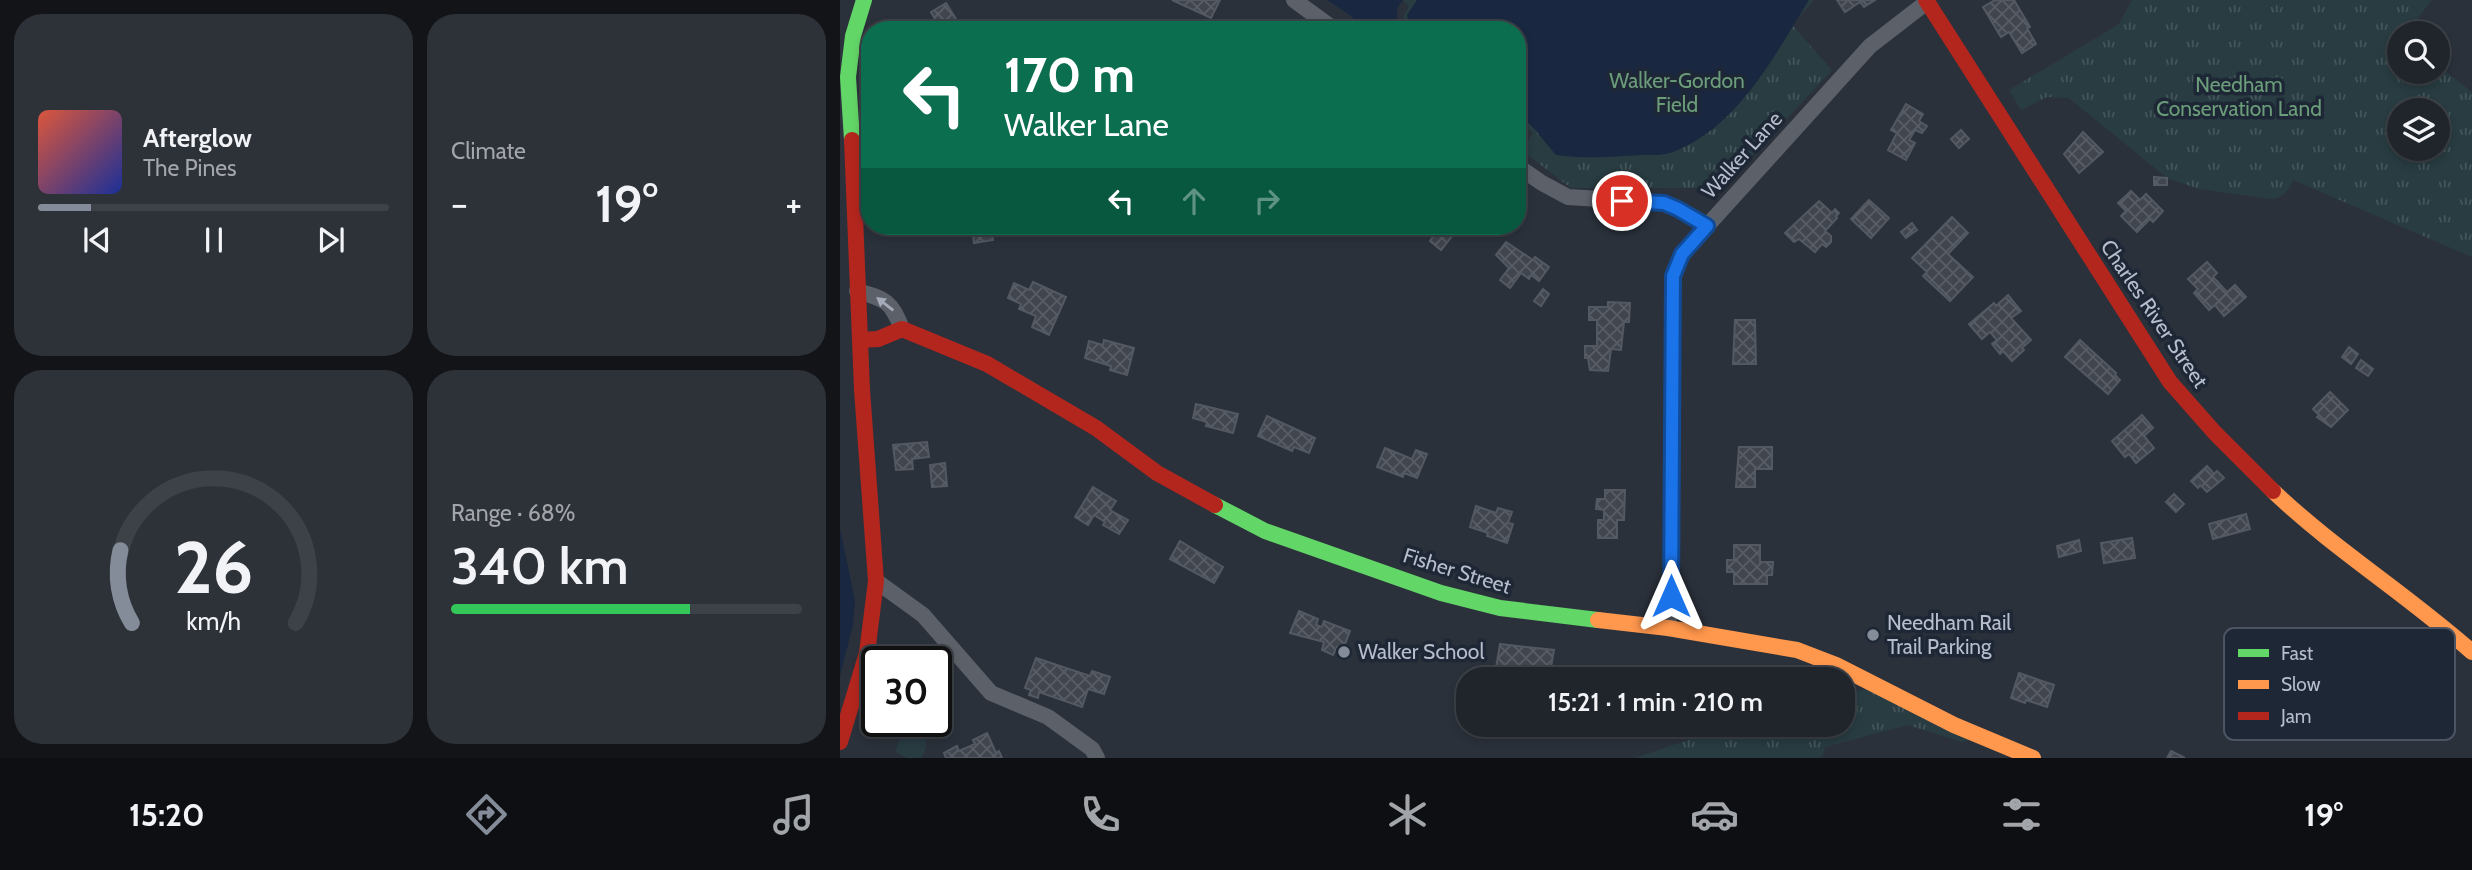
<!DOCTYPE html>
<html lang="en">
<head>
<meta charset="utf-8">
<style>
	:root { --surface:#20252c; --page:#2d3138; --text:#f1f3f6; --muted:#a2a5a9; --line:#3d4248; --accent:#858c99 }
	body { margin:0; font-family:Cabin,sans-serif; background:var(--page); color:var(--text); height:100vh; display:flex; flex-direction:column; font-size:26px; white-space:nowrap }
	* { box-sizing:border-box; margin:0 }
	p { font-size:23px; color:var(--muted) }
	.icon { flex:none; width:38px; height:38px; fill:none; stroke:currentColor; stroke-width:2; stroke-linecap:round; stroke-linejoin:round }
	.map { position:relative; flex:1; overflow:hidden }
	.sheet { display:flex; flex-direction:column; gap:14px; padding:14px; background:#121418; width:840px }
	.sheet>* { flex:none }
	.top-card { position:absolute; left:21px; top:21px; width:665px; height:214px; border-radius:28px; box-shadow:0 4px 10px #0003,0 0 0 2px var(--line); background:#0b6e4f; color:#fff; overflow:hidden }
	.fabs { position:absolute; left:1547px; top:21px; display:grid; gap:14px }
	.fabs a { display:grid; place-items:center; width:63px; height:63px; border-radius:50%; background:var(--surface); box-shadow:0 4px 10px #0003,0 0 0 2px var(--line); font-size:35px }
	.speed { position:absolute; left:21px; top:646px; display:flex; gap:14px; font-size:35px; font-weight:700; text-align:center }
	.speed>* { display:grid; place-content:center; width:91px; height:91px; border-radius:50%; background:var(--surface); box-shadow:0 4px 10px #0003,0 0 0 2px var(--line); line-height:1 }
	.speed .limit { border:4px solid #111; border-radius:10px; background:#fff; color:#111 }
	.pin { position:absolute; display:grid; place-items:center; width:60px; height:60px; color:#fff; margin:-30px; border:4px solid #fff; border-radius:50%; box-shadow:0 2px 7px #0007 }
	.me { position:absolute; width:77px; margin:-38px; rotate:0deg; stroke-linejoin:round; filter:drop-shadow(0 0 5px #0008) }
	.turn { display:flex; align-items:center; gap:24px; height:147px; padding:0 28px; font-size:32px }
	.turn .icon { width:91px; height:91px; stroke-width:2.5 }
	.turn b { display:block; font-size:49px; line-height:60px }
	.lanes { display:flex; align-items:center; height:66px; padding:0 28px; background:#0003; justify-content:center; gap:35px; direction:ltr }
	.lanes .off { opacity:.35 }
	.big { font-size:52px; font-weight:600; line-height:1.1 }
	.sheet .card { flex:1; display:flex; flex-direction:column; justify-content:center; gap:10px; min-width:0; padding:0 24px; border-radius:28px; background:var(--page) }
	.sheet .dial { align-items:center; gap:0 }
	.dial svg { height:182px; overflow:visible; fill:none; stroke:var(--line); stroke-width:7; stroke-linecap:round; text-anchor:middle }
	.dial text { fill:var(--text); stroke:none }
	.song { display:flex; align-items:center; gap:21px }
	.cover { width:84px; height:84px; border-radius:10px; background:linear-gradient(135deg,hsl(10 70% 55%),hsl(230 70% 35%)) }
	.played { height:7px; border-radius:4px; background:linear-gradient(90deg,var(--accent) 15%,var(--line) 15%) }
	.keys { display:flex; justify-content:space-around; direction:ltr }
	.heat { display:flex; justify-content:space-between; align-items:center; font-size:38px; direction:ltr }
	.charge { height:10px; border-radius:5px; background:linear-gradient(90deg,#34c759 68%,var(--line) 0) }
	.sheet .tiles { flex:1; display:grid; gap:14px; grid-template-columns:repeat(2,1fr) }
	.trip { position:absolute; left:616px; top:667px; width:399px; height:70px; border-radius:28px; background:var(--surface); box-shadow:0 4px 10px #0003,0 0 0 2px var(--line); font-weight:600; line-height:70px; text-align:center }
	.tabs { display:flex; height:112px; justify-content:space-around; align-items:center; background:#0d0f12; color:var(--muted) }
	.tabs .icon { width:49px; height:49px }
	.tabs .active { color:var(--accent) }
	.tabs b { font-size:32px; color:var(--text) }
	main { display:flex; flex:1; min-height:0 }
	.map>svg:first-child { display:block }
	.green { fill:#283c41 }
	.park { fill:url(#park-tufts); fill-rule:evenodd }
	.water { fill:#192740 }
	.building { fill:url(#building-cross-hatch); stroke:#535962; stroke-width:2 }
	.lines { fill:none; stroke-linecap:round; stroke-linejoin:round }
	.street { stroke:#5c6068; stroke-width:16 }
	.fast { stroke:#63d668; stroke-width:16 }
	.slow { stroke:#ff974d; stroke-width:16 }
	.jam { stroke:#b3261e; stroke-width:16 }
	.oneway { fill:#a4aab7 }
	.route-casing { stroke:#114b97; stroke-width:18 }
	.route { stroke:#1a73e8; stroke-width:12 }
	.poi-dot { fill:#858c99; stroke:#1e2736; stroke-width:2.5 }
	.labels { text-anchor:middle; stroke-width:7; stroke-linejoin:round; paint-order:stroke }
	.park-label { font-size:21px; fill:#6c9d7a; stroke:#1e2736 }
	.street-label { font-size:21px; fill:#b6bdcb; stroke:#1e2736 }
	.poi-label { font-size:21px; fill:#b6bdcb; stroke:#1e2736; text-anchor:start }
	.key { fill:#1e2736; stroke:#4c5463; stroke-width:2 }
	.key-label { font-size:19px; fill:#b6bdcb }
</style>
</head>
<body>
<main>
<section class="sheet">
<div class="tiles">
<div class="card">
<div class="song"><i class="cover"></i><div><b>Afterglow</b><p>The Pines</p></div></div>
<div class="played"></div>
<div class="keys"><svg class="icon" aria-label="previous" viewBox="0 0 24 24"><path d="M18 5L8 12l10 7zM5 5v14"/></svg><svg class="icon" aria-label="pause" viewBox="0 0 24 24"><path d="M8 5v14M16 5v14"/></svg><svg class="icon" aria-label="next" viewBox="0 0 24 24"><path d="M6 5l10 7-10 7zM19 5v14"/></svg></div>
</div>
<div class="card"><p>Climate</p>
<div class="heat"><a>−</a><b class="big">19°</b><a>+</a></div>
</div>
<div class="card dial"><svg viewBox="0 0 100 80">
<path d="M14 69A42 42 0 1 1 86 69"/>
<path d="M14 69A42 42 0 0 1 9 37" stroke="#858c99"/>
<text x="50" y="56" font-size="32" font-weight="700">26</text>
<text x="50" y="72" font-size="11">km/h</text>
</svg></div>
<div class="card"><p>Range · 68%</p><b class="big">340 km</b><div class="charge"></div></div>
</div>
</section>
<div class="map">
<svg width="1632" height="758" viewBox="0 0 1632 758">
	<defs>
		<pattern id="park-tufts" width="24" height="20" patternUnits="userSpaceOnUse" patternTransform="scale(1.75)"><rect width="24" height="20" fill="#283c41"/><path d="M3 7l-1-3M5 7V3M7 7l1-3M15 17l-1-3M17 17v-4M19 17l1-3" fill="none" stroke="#45565b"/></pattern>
		<pattern id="building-cross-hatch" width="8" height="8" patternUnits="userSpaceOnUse" patternTransform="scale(1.75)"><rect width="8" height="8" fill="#40454e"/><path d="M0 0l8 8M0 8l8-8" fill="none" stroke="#595e66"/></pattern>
	</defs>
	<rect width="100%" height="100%" fill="#2b313b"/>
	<polygon class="green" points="39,721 61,721 58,739 36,734"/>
	<g class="park">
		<polygon points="563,0 974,0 952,25 992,70 882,188 731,188 681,150 693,133 677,121 677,30 561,30 558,27 569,6"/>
		<path d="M1292 0H1592L1566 33H1559V72H1598V66L1632 92V257L1453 180C1449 190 1443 198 1431 199L1359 189 1327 178 1229 98 1207 97 1181 110 1169 90 1279 24ZM1598 110V149H1559V110Z"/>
		<polygon points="1033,687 1139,738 1122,742 1068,725 985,747 982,756 979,758 795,758 892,725 1003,724 1003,695"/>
		<path d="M69 732C87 734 90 742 81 758H67L56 752C56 743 62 737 69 732Z"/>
	</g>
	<g class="water">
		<polygon points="487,0 563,0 558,7 555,30 525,30 511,16"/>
		<path d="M577 0H969C934 56 898 127 833 152 823 156 811 155 801 155 772 157 744 159 716 155L691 125 677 115V30H570L567 15Z"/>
		<polygon points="0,529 15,600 13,625 0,676"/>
	</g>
	<g class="building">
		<polygon points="332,0 380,0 371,18"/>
		<polygon points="997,0 1035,0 1024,7 1020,2 1005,12"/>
		<polygon points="1155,0 1174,0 1190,27 1187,28 1196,44 1182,53 1169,32 1161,37 1143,7"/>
		<polygon points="106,3 121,27 117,30 80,30 95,19 91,12"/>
		<polygon points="1066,104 1083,114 1079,121 1087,126 1082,133 1075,130 1069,140 1075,143 1066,160 1048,150 1057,133 1051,130"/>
		<polygon points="1121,130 1129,139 1119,148 1111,139"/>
		<polygon points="1243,132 1263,152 1239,173 1224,154"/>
		<polygon points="1314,177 1327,178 1327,185 1314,185"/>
		<polygon points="1291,191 1300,200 1306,194 1323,211 1313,222 1310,219 1297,232 1281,216 1286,211 1278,203"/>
		<polygon points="1029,200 1049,218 1031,238 1011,219"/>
		<polygon points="979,201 992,213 995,209 999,213 996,216 997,218 985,231 991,236 991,242 986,247 982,244 975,252 959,239 954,242 945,233"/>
		<polygon points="1112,217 1128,233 1108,254 1133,277 1110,301 1083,276 1087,272 1072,258"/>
		<polygon points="1072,223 1077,230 1066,238 1061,232"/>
		<polygon points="128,226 150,226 153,240 134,243 132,228 128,229"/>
		<polygon points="594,226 602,226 613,235 601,250 590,241 598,229"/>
		<polygon points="666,242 693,260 695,257 709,267 699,281 691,275 689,279 681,273 670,288 660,280 669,268 656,255"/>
		<polygon points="1367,262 1377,273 1373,277 1387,292 1395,285 1406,297 1384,316 1375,305 1369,310 1354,293 1358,289 1348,279"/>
		<polygon points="193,282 226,297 209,335 192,327 196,316 179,309 181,304 168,298 174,283 189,290"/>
		<polygon points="703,289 709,294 701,306 694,301"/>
		<polygon points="1168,295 1181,311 1171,318 1191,340 1182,348 1184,350 1172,361 1163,351 1160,354 1152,344 1157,340 1150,332 1142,339 1129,324 1154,303 1156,306"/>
		<polygon points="768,302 790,303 789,322 784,322 781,350 771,349 768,371 750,370 748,358 745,358 745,346 757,346 757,320 749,320 749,307 768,307"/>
		<polygon points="895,320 915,320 916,364 893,364"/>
		<polygon points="264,340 294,348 287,375 270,370 271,366 245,358 249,341 263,345"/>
		<polygon points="1240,340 1276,373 1275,375 1280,380 1268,394 1225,357"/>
		<polygon points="1509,347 1518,354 1511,364 1502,357"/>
		<polygon points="1521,360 1533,369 1528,376 1516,368"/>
		<polygon points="1490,392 1508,410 1491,427 1477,417 1479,415 1473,409"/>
		<polygon points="356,404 398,414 393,433 366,426 367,422 353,418"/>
		<polygon points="1302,415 1313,428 1304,436 1314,448 1296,463 1289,454 1285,457 1272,441"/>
		<polygon points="427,416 475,438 469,453 454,447 452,451 418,436"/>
		<polygon points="87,442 89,457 72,459 73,469 56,470 53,445"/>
		<polygon points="899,447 932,447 932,469 915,469 915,487 896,487"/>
		<polygon points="545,448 572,459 576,450 587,454 577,478 564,473 563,477 537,467"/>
		<polygon points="105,463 107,486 92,487 90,465"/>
		<polygon points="1367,466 1374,474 1377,471 1384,478 1367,492 1360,485 1358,488 1351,481"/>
		<polygon points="253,487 276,501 270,510 288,520 279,534 263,525 265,522 254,515 248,525 235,517"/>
		<polygon points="765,490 785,490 784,520 777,520 777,538 758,538 758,520 764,520 764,510 756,509 757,499 765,499"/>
		<polygon points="1334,494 1344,504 1336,512 1326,502"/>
		<polygon points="636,506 656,513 658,508 672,512 668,523 673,524 667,543 647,536 648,533 630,527"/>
		<polygon points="1406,514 1410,529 1373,539 1369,524"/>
		<polygon points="1292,538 1295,558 1264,563 1261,543"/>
		<polygon points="1239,540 1241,551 1219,557 1217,546"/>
		<polygon points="340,541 383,567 374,583 330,559"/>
		<polygon points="894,545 920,545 920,562 933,562 932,575 927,575 927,584 894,584 894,572 887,572 887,560 894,560"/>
		<polygon points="459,611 478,619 476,625 482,627 484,621 510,631 503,649 497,647 493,655 482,650 484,642 450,633"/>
		<polygon points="660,644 714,650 709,678 656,668"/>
		<polygon points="196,658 250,676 252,671 270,677 264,694 248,689 242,707 199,692 198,698 189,695 191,690 185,688"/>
		<polygon points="1179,673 1214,685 1207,707 1186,700 1185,703 1171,698"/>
		<polygon points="147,733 156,753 159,751 162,758 106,758 104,753 117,746 119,751 135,744 133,740"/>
		<polygon points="1331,751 1345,758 1327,758"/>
	</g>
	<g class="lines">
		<g class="street">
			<polyline points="454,0 495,30"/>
			<polyline points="677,166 702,183 728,197 824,203 838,209 867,226 1030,46 1087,2"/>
			<path d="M17 291C46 299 51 301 62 329"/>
			<polyline points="36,581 83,615 151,693 208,717 252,749 257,758"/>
			<polyline points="828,628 831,596 833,276 842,255 867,226"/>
		</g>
		<g class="fast">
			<polyline points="12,140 8,77 13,36 24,0"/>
			<polyline points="375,505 425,531 601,593 660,608 758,620"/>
		</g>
		<g class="slow">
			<path d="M1433 491C1495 550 1568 595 1632 652"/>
			<polyline points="758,620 828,628 957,650 996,665 1114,725 1193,758"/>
		</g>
		<g class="jam">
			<polyline points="1086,0 1330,382 1375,433 1433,491"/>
			<polyline points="20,340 38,339 62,329 147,364 256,428 317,473 375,505"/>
			<polyline points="0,742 27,653 36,581 22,390 12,140"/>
		</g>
	</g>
	<defs><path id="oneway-solid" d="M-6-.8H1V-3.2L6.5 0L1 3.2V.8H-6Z" transform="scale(1.75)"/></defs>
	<use class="oneway" href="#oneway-solid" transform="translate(45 304) rotate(-142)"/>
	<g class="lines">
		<g class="route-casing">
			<polyline id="route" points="782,201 824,203 838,209 867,226 842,254 833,276 831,596"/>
		</g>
		<use href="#route" class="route"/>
	</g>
	<g class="poi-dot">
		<circle cx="1033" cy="635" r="7"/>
		<circle cx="504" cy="652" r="7"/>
	</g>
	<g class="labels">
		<g class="park-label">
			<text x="837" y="88">Walker-Gordon<tspan x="837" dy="24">Field</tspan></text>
			<text x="1399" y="92">Needham<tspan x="1399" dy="24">Conservation Land</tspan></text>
		</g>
		<g class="street-label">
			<text transform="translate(902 155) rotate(-48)" y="7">Walker Lane</text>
			<text transform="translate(1314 314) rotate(56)" y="7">Charles River Street</text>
			<text transform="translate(617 571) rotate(17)" y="7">Fisher Street</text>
		</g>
		<g class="poi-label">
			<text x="1047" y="630">Needham Rail<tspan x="1047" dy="24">Trail Parking</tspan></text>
			<text x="518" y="659">Walker School</text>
		</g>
	</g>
	<rect x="1384" y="628" width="231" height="112" rx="10" class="key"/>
	<rect x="1398" y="649" width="31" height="8" fill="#63d668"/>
	<rect x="1398" y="680" width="31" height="9" fill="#ff974d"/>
	<rect x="1398" y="712" width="31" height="8" fill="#b3261e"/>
	<g class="key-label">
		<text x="1441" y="660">Fast</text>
		<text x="1441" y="691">Slow</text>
		<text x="1441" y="723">Jam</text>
	</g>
</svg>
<div class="fabs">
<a><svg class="icon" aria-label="search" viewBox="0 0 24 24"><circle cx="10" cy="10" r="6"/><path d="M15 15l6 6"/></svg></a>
<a><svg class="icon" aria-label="layers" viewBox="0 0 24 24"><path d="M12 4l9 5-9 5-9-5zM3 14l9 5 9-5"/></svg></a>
</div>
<div class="speed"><div class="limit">30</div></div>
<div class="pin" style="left:782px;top:201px;background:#d93025"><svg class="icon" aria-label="arrive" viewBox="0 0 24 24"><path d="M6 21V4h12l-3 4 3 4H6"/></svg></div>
<svg class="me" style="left:831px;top:596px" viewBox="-20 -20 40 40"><path d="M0-17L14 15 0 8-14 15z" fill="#1a73e8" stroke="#fff" stroke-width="4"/></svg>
<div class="trip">15:21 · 1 min · 210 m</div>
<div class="top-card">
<div class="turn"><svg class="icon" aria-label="left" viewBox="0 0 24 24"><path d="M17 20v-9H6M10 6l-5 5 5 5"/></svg><div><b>170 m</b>Walker Lane</div></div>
<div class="lanes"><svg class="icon" aria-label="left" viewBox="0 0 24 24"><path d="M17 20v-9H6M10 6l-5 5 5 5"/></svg><svg class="icon off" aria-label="ahead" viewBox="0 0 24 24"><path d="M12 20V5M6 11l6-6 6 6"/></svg><svg class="icon off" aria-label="right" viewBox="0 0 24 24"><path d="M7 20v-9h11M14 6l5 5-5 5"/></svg></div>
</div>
</div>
</main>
<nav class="tabs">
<b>15:20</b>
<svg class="icon active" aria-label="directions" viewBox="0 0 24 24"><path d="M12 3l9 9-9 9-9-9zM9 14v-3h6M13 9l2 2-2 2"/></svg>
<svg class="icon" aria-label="music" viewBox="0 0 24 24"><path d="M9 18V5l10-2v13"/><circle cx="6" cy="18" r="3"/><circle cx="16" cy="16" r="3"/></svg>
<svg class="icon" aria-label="phone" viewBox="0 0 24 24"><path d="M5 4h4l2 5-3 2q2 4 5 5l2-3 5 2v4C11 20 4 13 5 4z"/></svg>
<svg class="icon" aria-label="climate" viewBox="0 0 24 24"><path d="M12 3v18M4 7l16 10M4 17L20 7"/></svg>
<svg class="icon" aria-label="car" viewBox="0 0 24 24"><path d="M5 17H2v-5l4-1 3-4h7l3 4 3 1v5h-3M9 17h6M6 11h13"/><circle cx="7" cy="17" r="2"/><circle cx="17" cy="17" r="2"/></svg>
<svg class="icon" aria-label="filters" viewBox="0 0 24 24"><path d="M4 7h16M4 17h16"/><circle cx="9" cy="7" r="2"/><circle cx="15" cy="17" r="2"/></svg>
<b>19°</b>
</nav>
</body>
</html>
